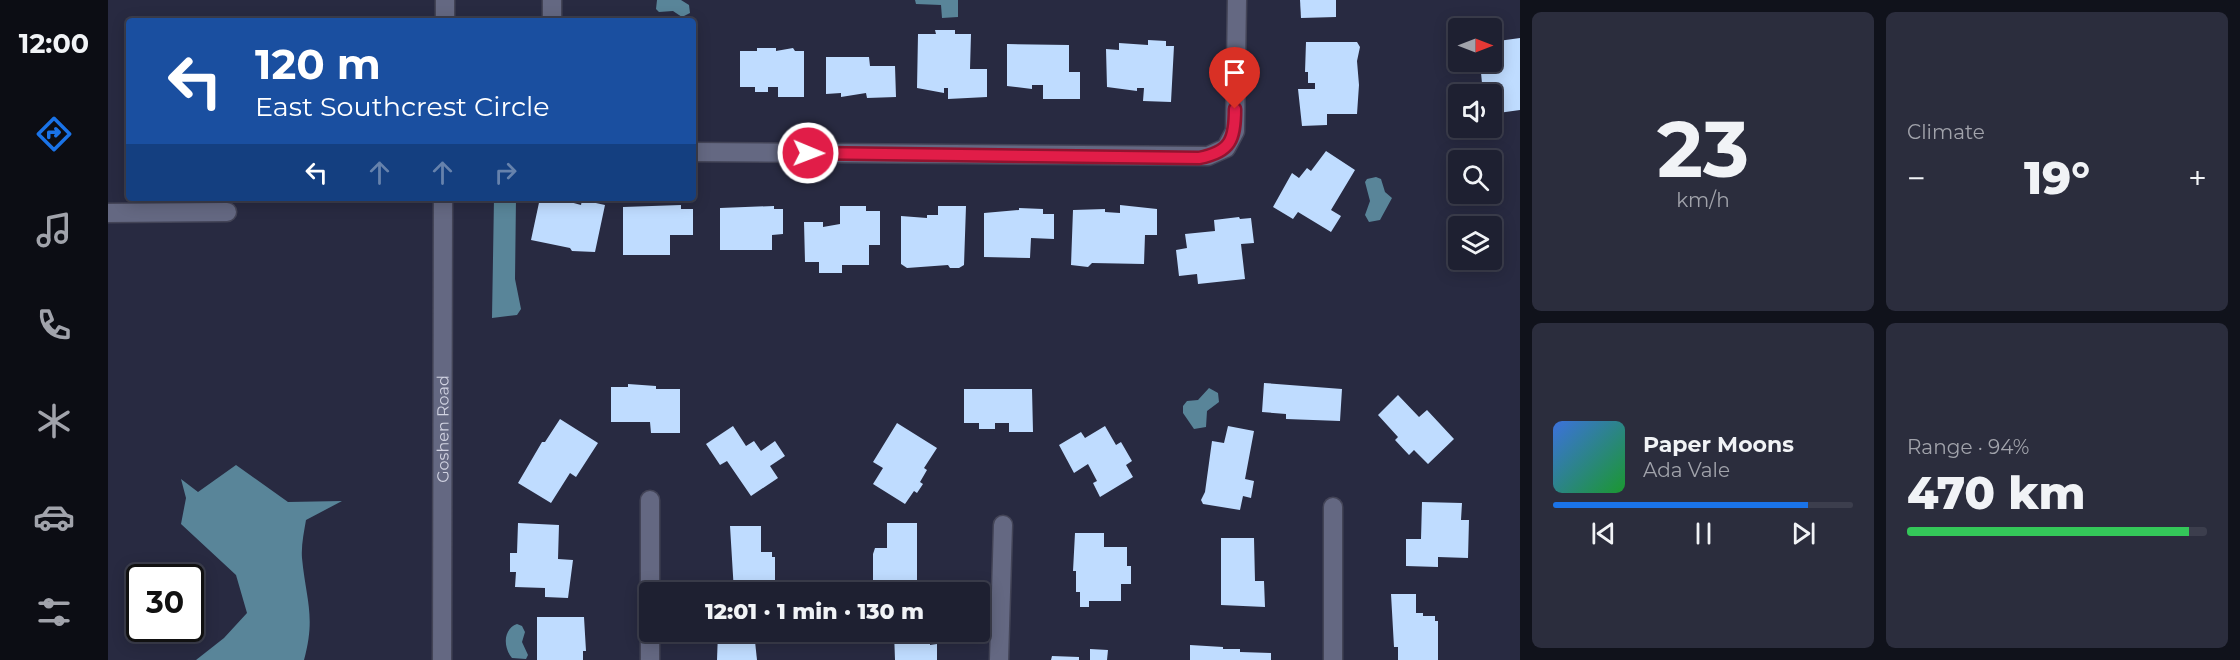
<!DOCTYPE html>
<html lang="en">
<head>
<meta charset="utf-8">
<style>
	:root { --surface:#1e2031; --page:#2b2d3d; --text:#f1f3f6; --muted:#a1a3ab; --line:#3c3e4d; --accent:#1a73e8 }
	body { margin:0; font-family:Montserrat,sans-serif; background:var(--page); color:var(--text); height:100vh; display:flex; flex-direction:column; font-size:22px; white-space:nowrap }
	* { box-sizing:border-box; margin:0 }
	p { font-size:20px; color:var(--muted) }
	.icon { flex:none; width:33px; height:33px; fill:none; stroke:currentColor; stroke-width:2; stroke-linecap:round; stroke-linejoin:round }
	.map { position:relative; flex:1; overflow:hidden }
	.drawer { display:flex; flex-direction:column; gap:12px; padding:12px; background:#10121b; width:720px }
	.drawer>* { flex:none }
	.top-card { position:absolute; left:18px; top:18px; width:570px; height:183px; border-radius:6px; box-shadow:0 3px 15px #0003,0 0 0 2px var(--line); background:#1a4fa0; color:#fff; overflow:hidden }
	.needle { width:39px; rotate:90deg }
	.buttons { position:absolute; left:1340px; top:18px; display:grid; gap:12px }
	.buttons a { display:grid; place-items:center; width:54px; height:54px; border-radius:6px; background:var(--surface); box-shadow:0 3px 15px #0003,0 0 0 2px var(--line); font-size:30px }
	.speed { position:absolute; left:18px; top:564px; display:flex; gap:12px; font-size:30px; font-weight:700; text-align:center }
	.speed>* { display:grid; place-content:center; width:78px; height:78px; border-radius:50%; background:var(--surface); box-shadow:0 3px 15px #0003,0 0 0 2px var(--line); line-height:1 }
	.speed .limit { border:3px solid #111; border-radius:9px; background:#fff; color:#111 }
	.pin { position:absolute; display:grid; place-items:center; width:51px; height:51px; color:#fff; margin:-62px -26px; border-radius:50% 50% 50% 0; rotate:-45deg; box-shadow:0 0 6px #0007 }
	.pin .icon { rotate:45deg }
	.me { position:absolute; width:66px; margin:-33px; rotate:91deg; stroke-linejoin:round; filter:drop-shadow(0 0 4px #0008) }
	.turn { display:flex; align-items:center; gap:21px; height:126px; padding:0 30px; font-size:27px }
	.turn .icon { width:78px; height:78px; stroke-width:2.5 }
	.turn b { display:block; font-size:42px; line-height:51px }
	.lanes { display:flex; align-items:center; height:57px; padding:0 30px; background:#0003; justify-content:center; gap:30px; direction:ltr }
	.lanes .off { opacity:.35 }
	.big { font-size:45px; font-weight:800; line-height:1.1 }
	.drawer .card { flex:1; display:flex; flex-direction:column; justify-content:center; gap:9px; min-width:0; padding:0 21px; border-radius:9px; background:var(--page) }
	.drawer .dial { align-items:center; gap:0 }
	.dial b { font-size:78px; line-height:1 }
	.song { display:flex; align-items:center; gap:18px }
	.cover { width:72px; height:72px; border-radius:9px; background:linear-gradient(135deg,hsl(220 70% 55%),hsl(130 70% 35%)) }
	.played { height:6px; border-radius:3px; background:linear-gradient(90deg,var(--accent) 85%,var(--line) 85%) }
	.keys { display:flex; justify-content:space-around; direction:ltr }
	.heat { display:flex; justify-content:space-between; align-items:center; font-size:33px; direction:ltr }
	.charge { height:9px; border-radius:4px; background:linear-gradient(90deg,#34c759 94%,var(--line) 0) }
	.drawer .tiles { flex:1; display:grid; gap:12px; grid-template-columns:repeat(2,1fr) }
	.trip { position:absolute; left:531px; top:582px; width:351px; height:60px; border-radius:6px; background:var(--surface); box-shadow:0 3px 15px #0003,0 0 0 2px var(--line); font-weight:800; line-height:60px; text-align:center }
	main { display:flex; flex:1; min-height:0 }
	.tabs { display:flex; flex-direction:column; width:108px; justify-content:space-around; align-items:center; background:#0c0d14; color:var(--muted) }
	.tabs .icon { width:42px; height:42px }
	.tabs .on { color:var(--accent) }
	.tabs b { font-size:27px; color:var(--text) }
	.map>svg:first-child { display:block }
	.water { fill:#598599 }
	.building { fill:#bfdcff }
	.lines { fill:none; stroke-linecap:round; stroke-linejoin:round }
	.street-casing { stroke:#434457; stroke-width:21 }
	.secondary-casing { stroke:#434457; stroke-width:21 }
	.street { stroke:#646882; stroke-width:18 }
	.secondary { stroke:#646882; stroke-width:18 }
	.route-casing { stroke:#92132f; stroke-width:15 }
	.route { stroke:#e11d48; stroke-width:10 }
	.labels { text-anchor:middle; stroke-width:6; stroke-linejoin:round; paint-order:stroke }
	.street-label { font-size:16px; fill:#d0d2e1; stroke:#282a41 }
</style>
</head>
<body>
<main>
<nav class="tabs">
<b>12:00</b>
<svg class="icon on" aria-label="directions" viewBox="0 0 24 24"><path d="M12 3l9 9-9 9-9-9zM9 14v-3h6M13 9l2 2-2 2"/></svg>
<svg class="icon" aria-label="music" viewBox="0 0 24 24"><path d="M9 18V5l10-2v13"/><circle cx="6" cy="18" r="3"/><circle cx="16" cy="16" r="3"/></svg>
<svg class="icon" aria-label="phone" viewBox="0 0 24 24"><path d="M5 4h4l2 5-3 2q2 4 5 5l2-3 5 2v4C11 20 4 13 5 4z"/></svg>
<svg class="icon" aria-label="climate" viewBox="0 0 24 24"><path d="M12 3v18M4 7l16 10M4 17L20 7"/></svg>
<svg class="icon" aria-label="car" viewBox="0 0 24 24"><path d="M5 17H2v-5l4-1 3-4h7l3 4 3 1v5h-3M9 17h6M6 11h13"/><circle cx="7" cy="17" r="2"/><circle cx="17" cy="17" r="2"/></svg>
<svg class="icon" aria-label="filters" viewBox="0 0 24 24"><path d="M4 7h16M4 17h16"/><circle cx="9" cy="7" r="2"/><circle cx="15" cy="17" r="2"/></svg>
</nav>
<div class="map">
<svg width="1412" height="660" viewBox="0 0 1412 660">
	<rect width="100%" height="100%" fill="#282a41"/>
	<g class="water">
		<polygon points="549,0 573,0 581,5 582,13 574,17 565,11 551,12 548,9"/>
		<polygon points="807,0 850,0 850,17 834,18 833,5 808,4"/>
		<polygon points="1268,177 1273,179 1277,192 1284,198 1272,220 1261,222 1257,215 1262,201 1257,182 1259,179"/>
		<polygon points="386,198 408,198 407,279 413,309 409,315 384,318"/>
		<polygon points="1101,388 1110,393 1111,402 1099,411 1098,427 1086,429 1075,413 1075,406 1079,401 1090,400"/>
		<path d="M128 465 180 502 234 501 198 520C196 532 193 546 194 558 198 600 208 616 196 660H88L116 638 139 613 128 575 73 524 78 498 73 479 90 492Z"/>
		<path d="M409 624 414 626 417 632 414 642 420 655 418 659 404 658C395 647 395 629 409 624Z"/>
	</g>
	<g class="building">
		<polygon points="1192,0 1228,0 1228,17 1193,18"/>
		<polygon points="827,30 847,30 847,34 863,34 862,69 879,69 879,97 840,99 840,88 836,88 836,93 809,88 810,34 828,34"/>
		<polygon points="1412,38 1412,110 1383,114 1383,94 1375,94 1372,62 1383,62 1383,42"/>
		<polygon points="1040,40 1058,41 1058,46 1066,46 1063,102 1035,101 1036,88 1029,88 1029,91 999,87 998,49 1011,50 1011,43 1040,45"/>
		<polygon points="1198,42 1249,42 1252,47 1249,61 1251,85 1249,114 1219,114 1219,125 1194,126 1190,89 1207,89 1207,83 1200,83 1200,72 1197,72"/>
		<polygon points="899,44 961,45 961,72 972,72 972,99 935,99 935,85 924,85 924,89 899,86"/>
		<polygon points="649,48 668,48 668,51 685,48 687,51 696,51 696,97 670,97 670,87 660,87 660,92 647,92 647,87 632,87 632,51 649,51"/>
		<polygon points="718,57 761,57 762,66 787,66 788,97 759,98 758,93 733,97 733,93 718,94"/>
		<polygon points="1218,151 1247,170 1223,210 1233,216 1223,232 1190,212 1185,219 1165,207 1184,173 1191,178 1199,168 1203,171"/>
		<polygon points="432,198 446,200 446,198 459,198 462,199 462,202 473,205 474,200 497,205 487,252 464,251 462,248 423,240"/>
		<polygon points="573,205 573,209 585,209 585,235 562,235 562,255 515,255 515,207"/>
		<polygon points="1012,205 1049,209 1049,235 1037,235 1036,264 984,263 980,267 963,265 965,210 997,209 997,212 1012,213"/>
		<polygon points="666,206 666,209 675,209 675,234 664,235 664,250 612,250 612,208"/>
		<polygon points="732,206 758,206 758,211 772,211 772,245 761,245 761,265 734,265 734,273 711,273 711,262 697,262 696,222 715,222 715,227 732,224"/>
		<polygon points="830,206 858,206 856,265 851,268 842,268 840,265 799,268 793,264 793,216 819,218 819,215 830,215"/>
		<polygon points="911,208 935,209 935,214 946,214 946,239 923,238 922,258 876,257 876,213 911,210"/>
		<polygon points="1131,217 1132,219 1143,218 1146,243 1133,244 1137,279 1090,284 1089,274 1071,276 1068,250 1079,248 1077,234 1107,231 1106,220"/>
		<polygon points="1156,383 1234,389 1232,421 1178,419 1178,414 1154,412"/>
		<polygon points="520,384 548,386 548,389 572,389 572,433 543,433 542,422 503,422 503,387 520,387"/>
		<polygon points="856,389 924,389 925,432 901,432 901,423 887,423 887,429 871,429 871,423 856,423"/>
		<polygon points="1290,395 1311,417 1319,410 1346,439 1320,464 1306,450 1301,455 1287,440 1290,437 1270,415"/>
		<polygon points="452,419 490,443 468,477 462,473 443,503 410,483 434,442 437,442"/>
		<polygon points="789,423 829,448 816,468 819,470 812,482 815,484 809,493 806,491 797,504 765,484 775,468 765,462"/>
		<polygon points="625,426 638,446 646,441 653,451 667,441 677,456 662,466 670,478 643,496 619,461 612,465 598,444"/>
		<polygon points="997,426 1008,445 1013,442 1024,461 1018,465 1025,477 992,497 985,483 989,481 980,464 966,473 951,445 973,432 977,438"/>
		<polygon points="1120,426 1146,431 1137,479 1146,481 1143,498 1135,496 1132,510 1095,504 1093,500 1097,492 1104,441 1116,443"/>
		<polygon points="1314,502 1354,503 1353,520 1361,520 1360,558 1330,557 1330,567 1298,566 1298,539 1313,539"/>
		<polygon points="410,523 451,525 450,559 465,560 460,598 437,597 437,588 407,587 408,572 402,572 402,553 409,553"/>
		<polygon points="779,523 809,523 809,586 805,586 805,592 765,592 765,554 767,548 779,548"/>
		<polygon points="622,526 653,526 653,552 664,552 664,557 667,557 667,592 626,592"/>
		<polygon points="967,533 996,533 996,547 1019,547 1019,566 1023,566 1023,584 1013,584 1013,601 981,601 981,607 972,607 972,592 968,592 968,571 965,571"/>
		<polygon points="1113,538 1146,538 1147,581 1156,581 1157,607 1113,605"/>
		<polygon points="1283,594 1308,594 1308,613 1315,613 1315,616 1327,616 1327,621 1330,621 1330,660 1290,660 1290,647 1286,647"/>
		<polygon points="429,617 476,617 478,651 475,651 475,660 429,660"/>
		<polygon points="610,632 646,632 649,660 609,660"/>
		<polygon points="786,632 822,632 822,645 829,644 829,660 787,660"/>
		<polygon points="1082,645 1115,647 1115,649 1132,649 1132,652 1163,653 1163,660 1082,660"/>
		<polygon points="982,649 1000,650 999,660 982,660"/>
		<polygon points="944,656 971,657 971,660 943,660"/>
	</g>
	<g class="lines">
		<g class="street-casing">
			<g id="street">
				<polyline points="444,0 444,21"/>
				<polyline points="585,152 1100,156 1118,148 1127,131 1129,0"/>
				<polyline points="0,213 119,212"/>
				<polyline points="542,500 542,592"/>
				<polyline points="542,632 542,660"/>
				<polyline points="891,660 895,525"/>
				<polyline points="1225,660 1225,507"/>
			</g>
		</g>
		<g class="secondary-casing">
			<g id="secondary">
				<polyline points="337,21 337,0"/>
				<path id="s1" d="M334 660 335 198"/>
			</g>
		</g>
		<use href="#street" class="street"/>
		<use href="#secondary" class="secondary"/>
	</g>
	<g class="lines">
		<g class="route-casing">
			<path id="route" d="M700 153 1091 158C1123 152 1127 139 1127 109"/>
		</g>
		<use href="#route" class="route"/>
	</g>
	<g class="labels">
		<g class="street-label">
			<text dy="6" stroke="none"><textPath href="#s1" startOffset="231">Goshen Road</textPath></text>
		</g>
	</g>
</svg>
<div class="buttons">
<a><svg class="needle" viewBox="-14 -14 28 28"><path d="M0-13l5 13h-10z" fill="#e53935"/><path d="M0 13l5-13h-10z" fill="#a1a3ab"/></svg></a>
<a><svg class="icon" aria-label="sound" viewBox="0 0 24 24"><path d="M4 9h4l5-4v14l-5-4H4zM17 9q2 3 0 6"/></svg></a>
<a><svg class="icon" aria-label="search" viewBox="0 0 24 24"><circle cx="10" cy="10" r="6"/><path d="M15 15l6 6"/></svg></a>
<a><svg class="icon" aria-label="layers" viewBox="0 0 24 24"><path d="M12 4l9 5-9 5-9-5zM3 14l9 5 9-5"/></svg></a>
</div>
<div class="speed"><div class="limit">30</div></div>
<div class="pin" style="left:1127px;top:109px;background:#d93025"><svg class="icon" aria-label="arrive" viewBox="0 0 24 24"><path d="M6 21V4h12l-3 4 3 4H6"/></svg></div>
<svg class="me" style="left:700px;top:153px" viewBox="-20 -20 40 40"><circle r="17" fill="#e11d48" stroke="#fff" stroke-width="3"/><path d="M0-11L8 9 0 5-8 9z" fill="#fff"/></svg>
<div class="trip">12:01 · 1 min · 130 m</div>
<div class="top-card">
<div class="turn"><svg class="icon" aria-label="left" viewBox="0 0 24 24"><path d="M17 20v-9H6M10 6l-5 5 5 5"/></svg><div><b>120 m</b>East Southcrest Circle</div></div>
<div class="lanes"><svg class="icon" aria-label="left" viewBox="0 0 24 24"><path d="M17 20v-9H6M10 6l-5 5 5 5"/></svg><svg class="icon off" aria-label="ahead" viewBox="0 0 24 24"><path d="M12 20V5M6 11l6-6 6 6"/></svg><svg class="icon off" aria-label="ahead" viewBox="0 0 24 24"><path d="M12 20V5M6 11l6-6 6 6"/></svg><svg class="icon off" aria-label="right" viewBox="0 0 24 24"><path d="M7 20v-9h11M14 6l5 5-5 5"/></svg></div>
</div>
</div>
<section class="drawer">
<div class="tiles">
<div class="card dial"><b>23</b><p>km/h</p></div>
<div class="card"><p>Climate</p>
<div class="heat"><a>−</a><b class="big">19°</b><a>+</a></div>
</div>
<div class="card">
<div class="song"><i class="cover"></i><div><b>Paper Moons</b><p>Ada Vale</p></div></div>
<div class="played"></div>
<div class="keys"><svg class="icon" aria-label="previous" viewBox="0 0 24 24"><path d="M18 5L8 12l10 7zM5 5v14"/></svg><svg class="icon" aria-label="pause" viewBox="0 0 24 24"><path d="M8 5v14M16 5v14"/></svg><svg class="icon" aria-label="next" viewBox="0 0 24 24"><path d="M6 5l10 7-10 7zM19 5v14"/></svg></div>
</div>
<div class="card"><p>Range · 94%</p><b class="big">470 km</b><div class="charge"></div></div>
</div>
</section>
</main>
</body>
</html>
